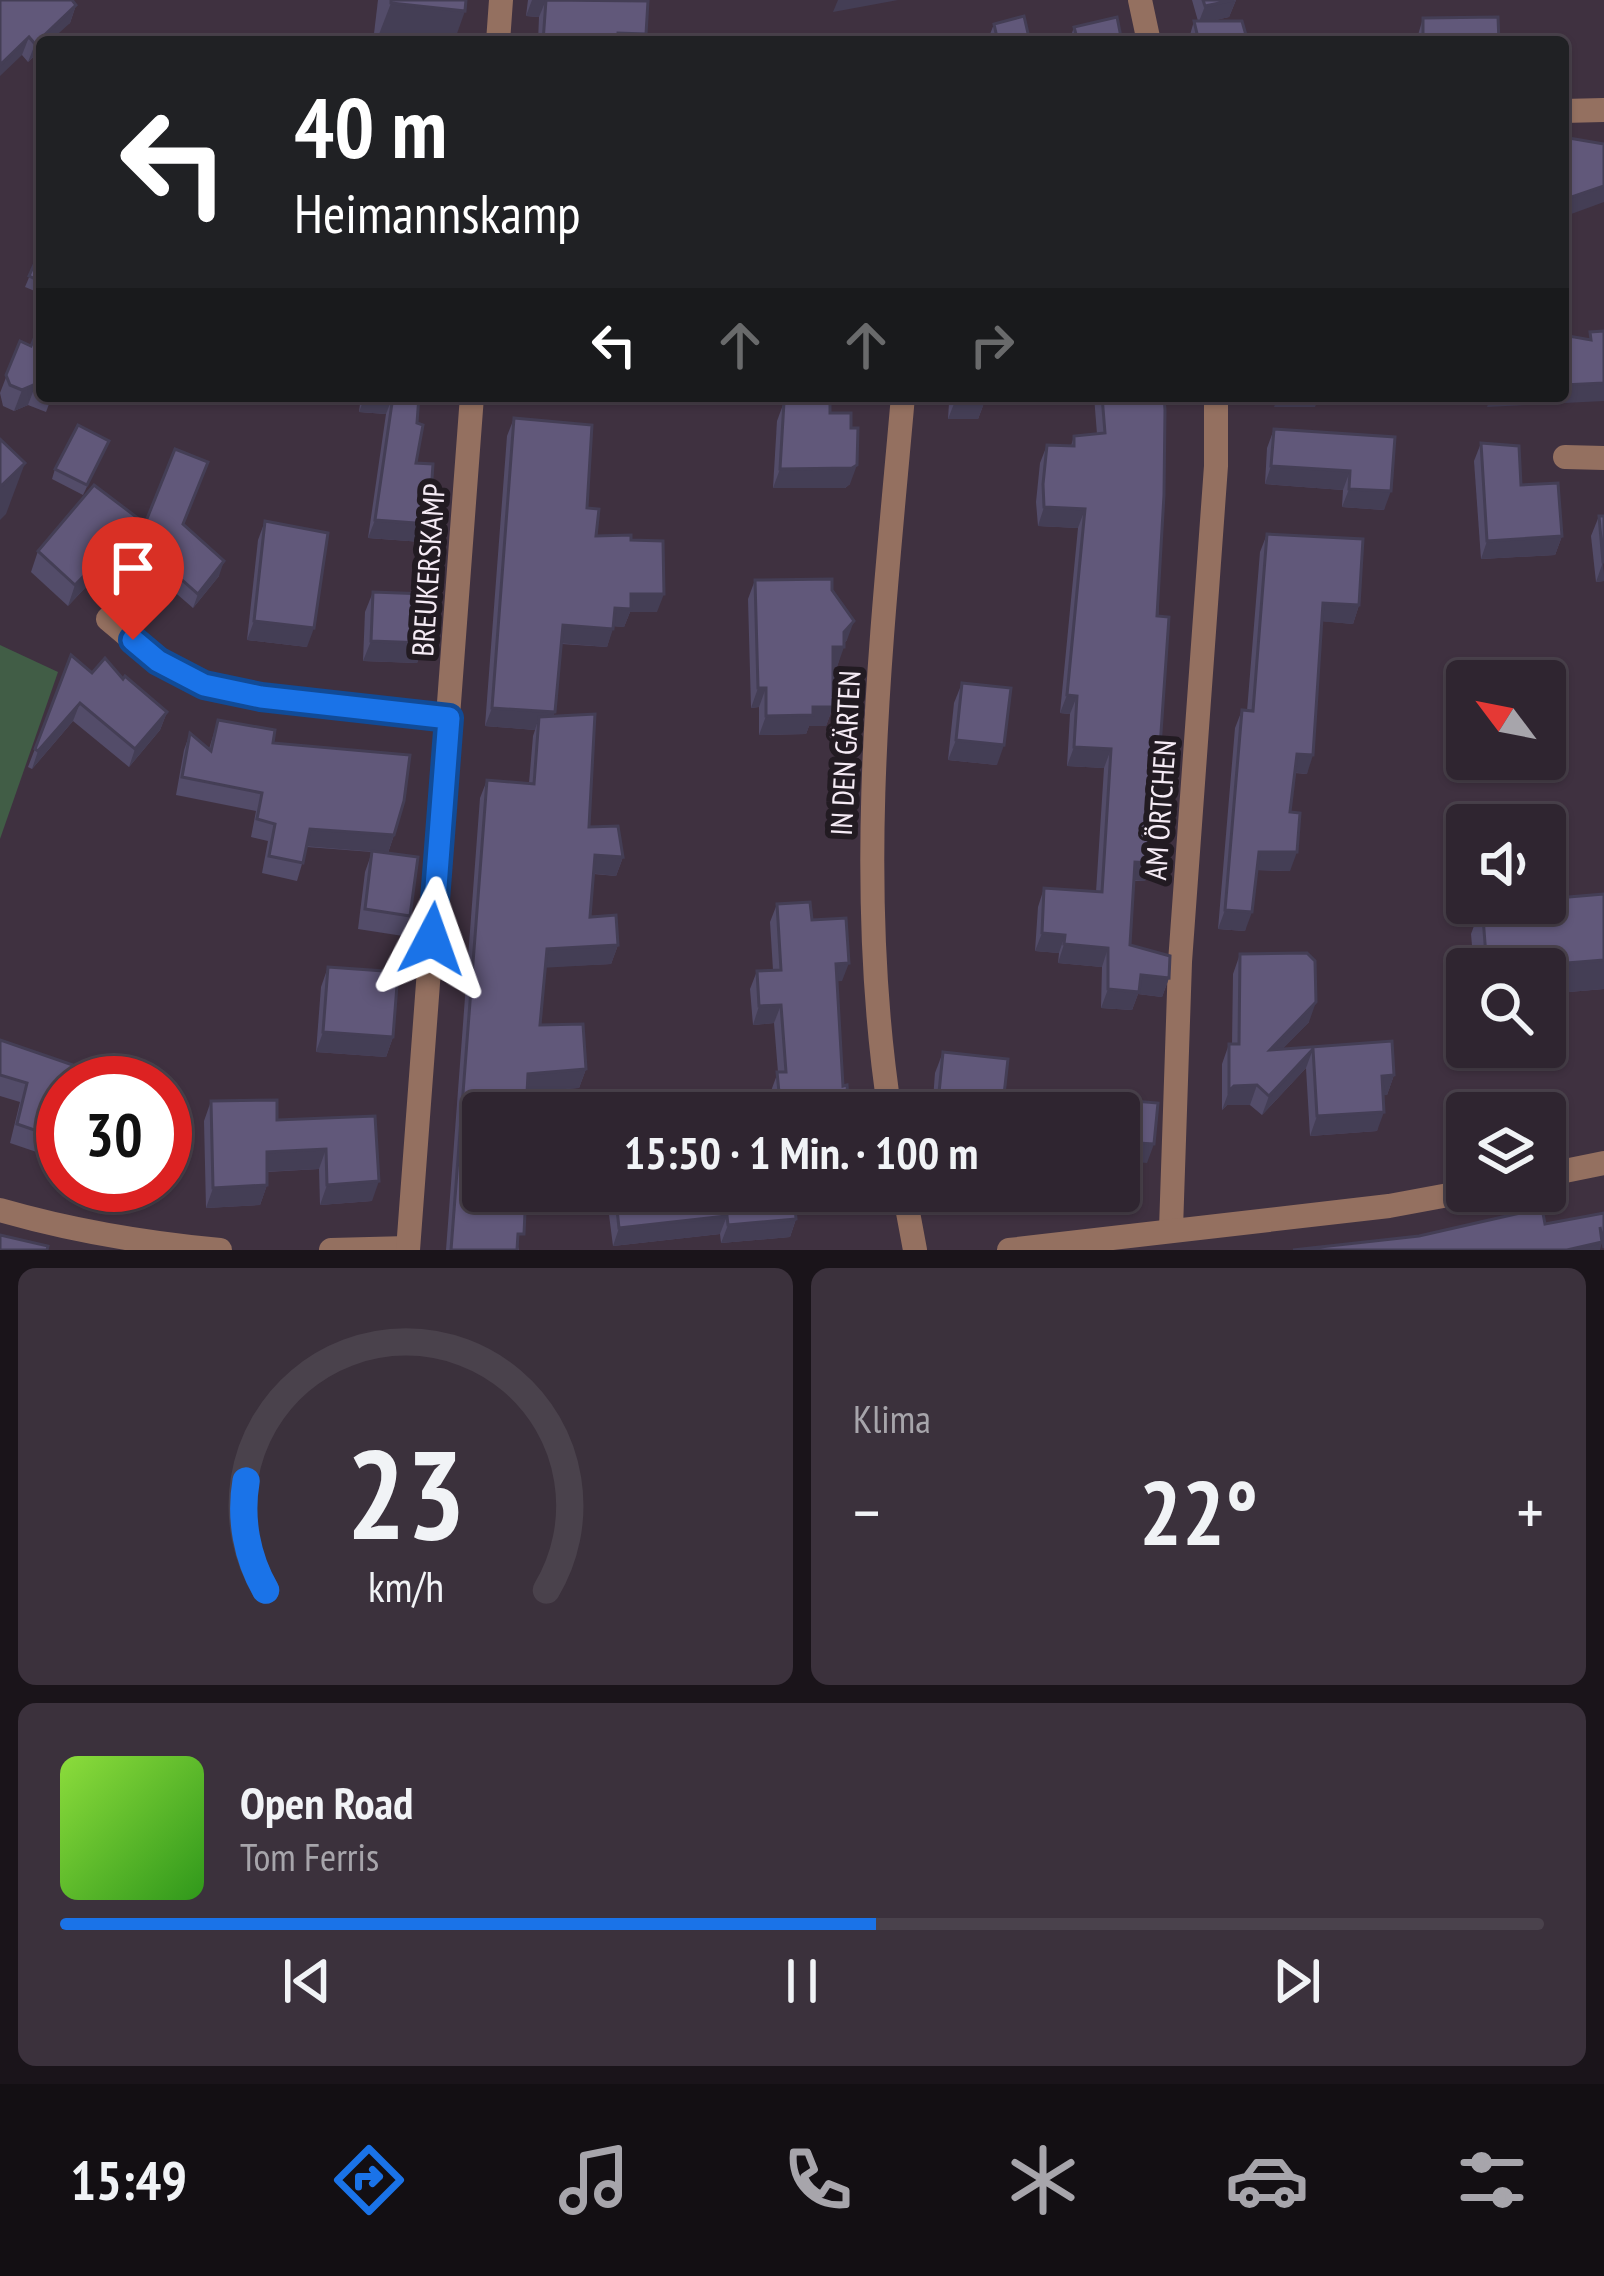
<!DOCTYPE html>
<html lang="de">
<head>
<meta charset="utf-8">
<style>
	:root { --surface:#2f2530; --page:#3b313c; --text:#f1f3f6; --muted:#a7a5ab; --line:#4a424c; --accent:#1a73e8 }
	body { margin:0; font-family:"PT Sans Narrow",sans-serif; background:var(--page); color:var(--text); height:100vh; display:flex; flex-direction:column; font-size:45px; white-space:nowrap }
	* { box-sizing:border-box; margin:0 }
	p { font-size:39px; color:var(--muted) }
	.icon { flex:none; width:66px; height:66px; fill:none; stroke:currentColor; stroke-width:2; stroke-linecap:round; stroke-linejoin:round }
	.map { position:relative; height:1250px; overflow:hidden }
	.panel { display:flex; flex-direction:column; gap:18px; padding:18px; background:#1a141a; flex:1 }
	.panel>* { flex:none }
	.banner { position:absolute; left:36px; top:36px; width:1533px; height:366px; border-radius:12px; box-shadow:0 3px 9px #0004,0 0 0 3px var(--line); background:#202124; color:#fff; overflow:hidden }
	.needle { width:78px; rotate:302deg }
	.fabs { position:absolute; left:1446px; top:660px; display:grid; gap:24px }
	.fabs a { display:grid; place-items:center; width:120px; height:120px; border-radius:12px; background:var(--surface); box-shadow:0 3px 9px #0004,0 0 0 3px var(--line); font-size:60px }
	.speed { position:absolute; left:36px; top:1056px; display:flex; gap:24px; font-size:60px; font-weight:700; text-align:center }
	.speed>* { display:grid; place-content:center; width:156px; height:156px; border-radius:50%; background:var(--surface); box-shadow:0 3px 9px #0004,0 0 0 3px var(--line); line-height:1 }
	.speed .limit { border:18px solid #d22; background:#fff; color:#111 }
	.pin { position:absolute; display:grid; place-items:center; width:102px; height:102px; color:#fff; margin:-123px -51px; border-radius:50% 50% 50% 0; rotate:-45deg; box-shadow:0 0 12px #0007 }
	.pin .icon { rotate:45deg }
	.me { position:absolute; width:132px; margin:-66px; rotate:4deg; stroke-linejoin:round; filter:drop-shadow(0 0 9px #0008) }
	.turn { display:flex; align-items:center; gap:42px; height:252px; padding:0 60px; font-size:54px }
	.turn .icon { width:156px; height:156px; stroke-width:2.5 }
	.turn b { display:block; font-size:84px; line-height:102px }
	.lanes { display:flex; align-items:center; height:114px; padding:0 60px; background:#0003; justify-content:center; gap:60px; direction:ltr }
	.lanes .off { opacity:.35 }
	.big { font-size:90px; font-weight:700; line-height:1.1 }
	.panel .card { flex:1; display:flex; flex-direction:column; justify-content:center; gap:18px; min-width:0; padding:0 42px; border-radius:18px; background:var(--page) }
	.panel .dial { align-items:center; gap:0 }
	.dial svg { height:312px; overflow:visible; fill:none; stroke:var(--line); stroke-width:7; stroke-linecap:round; text-anchor:middle }
	.dial text { fill:var(--text); stroke:none }
	.song { display:flex; align-items:center; gap:36px }
	.cover { width:144px; height:144px; border-radius:18px; background:linear-gradient(135deg,hsl(90 70% 55%),hsl(110 70% 35%)) }
	.played { height:12px; border-radius:6px; background:linear-gradient(90deg,var(--accent) 55%,var(--line) 55%) }
	.keys { display:flex; justify-content:space-around; direction:ltr }
	.heat { display:flex; justify-content:space-between; align-items:center; font-size:66px; direction:ltr }
	.panel .tiles { flex:1; display:grid; gap:18px; grid-template-columns:1fr 1fr }
	.card:last-child { grid-column:span 2 }
	.trip { position:absolute; left:462px; top:1092px; width:678px; height:120px; border-radius:12px; background:var(--surface); box-shadow:0 3px 9px #0004,0 0 0 3px var(--line); font-weight:700; line-height:120px; text-align:center }
	.tab-bar { display:flex; height:192px; justify-content:space-around; align-items:center; background:#130f13; color:var(--muted) }
	.tab-bar .icon { width:84px; height:84px }
	.tab-bar .on { color:var(--accent) }
	.tab-bar b { font-size:54px; color:var(--text) }
	.map>svg:first-child { display:block }
	.green { fill:#415d46 }
	.lines { fill:none; stroke-linecap:round; stroke-linejoin:round }
	.minor { stroke:#947060; stroke-width:24 }
	.wall { fill:#534c69 }
	.shaded-wall { fill:#443e55 }
	.building { fill:#61587a; stroke:#443e55; stroke-width:3 }
	.route-casing { stroke:#114b97; stroke-width:30 }
	.route { stroke:#1a73e8; stroke-width:21 }
	.labels { text-anchor:middle; stroke-width:12; stroke-linejoin:round; paint-order:stroke }
	.street-label { font-size:30px; fill:#f5ebf5; stroke:#221b22 }
</style>
</head>
<body>
<div class="map">
<svg width="1604" height="1250" viewBox="0 0 1604 1250">
	<rect width="100%" height="100%" fill="#3f3140"/>
	<polygon class="green" points="0,645 58,672 0,839"/>
	<g class="lines">
		<g class="minor">
			<polyline points="1140,0 1149,42"/>
			<polyline points="498,42 501,0"/>
			<polyline points="1563,111 1604,110"/>
			<polyline points="1565,457 1604,458"/>
			<polyline points="108,619 158,661 204,685 261,697 449,718"/>
			<path d="M890 1113C853 874 882 635 903 396"/>
			<polyline points="1545,1175 1604,1163"/>
			<polyline points="904,1191 915,1250"/>
			<path d="M0 1210C73 1231 145 1243 220 1250"/>
			<polyline points="1171,1229 1180,962 1216,466 1216,396"/>
			<polyline points="331,1250 408,1248"/>
			<polyline points="408,1250 472,396"/>
			<polyline points="1009,1250 1389,1206 1470,1191"/>
		</g>
	</g>
	<g class="wall">
		<polygon points="0,0 76,5 70,23 42,42 42,49 28,62 22,55"/>
		<polygon points="378,0 466,0 454,42 373,42"/>
		<polygon points="528,0 638,0 643,42 538,42 539,17 526,16"/>
		<polygon points="1192,0 1236,0 1229,17 1211,21 1248,42 1188,42 1194,21 1198,21"/>
		<polygon points="1423,18 1499,42 1416,42"/>
		<polygon points="994,24 1030,42 987,42"/>
		<polygon points="1074,27 1122,42 1069,42"/>
		<polygon points="42,247 42,294 25,287"/>
		<polygon points="42,320 42,396 52,396 46,412 28,405 14,411 3,406 0,393 20,341 31,346"/>
		<polygon points="361,396 419,396 416,463 429,524 422,542 368,538 386,414 359,412"/>
		<polygon points="943,396 989,396 987,403 984,403 978,419 948,419 949,403 944,403"/>
		<polygon points="1094,396 1164,396 1152,863 1145,881 1134,881 1130,945 1169,978 1162,997 1138,994 1132,1010 1101,1008 1102,967 1058,963 1059,953 1035,951 1038,907 1044,888 1096,892 1104,768 1067,766 1070,714 1060,713 1078,528 1038,526 1036,502 1040,463 1047,445 1071,446 1074,436 1097,434"/>
		<polygon points="784,402 830,413 850,484 845,488 773,488 777,421"/>
		<polygon points="514,418 587,508 596,536 631,540 657,612 630,612 624,627 613,626 607,647 562,644 553,717 589,827 623,857 616,876 594,874 590,917 618,945 611,964 545,967 540,1025 586,1069 579,1088 527,1092 483,1113 519,1250 446,1250 480,798 487,780 529,783 533,736 535,730 485,726 507,436"/>
		<polygon points="1274,429 1395,437 1384,510 1342,507 1343,490 1265,484 1267,448"/>
		<polygon points="109,441 83,495 52,479 55,469"/>
		<polygon points="1481,443 1521,485 1562,536 1555,555 1481,559 1474,461"/>
		<polygon points="175,449 184,524 219,576 193,608 133,556"/>
		<polygon points="1599,516 1604,581 1596,582 1591,536"/>
		<polygon points="139,519 131,539 68,606 31,572 38,551"/>
		<polygon points="265,521 307,647 247,640 258,540"/>
		<polygon points="1267,534 1359,605 1353,624 1322,621 1307,774 1295,773 1290,812 1290,871 1257,870 1245,931 1218,929 1235,728 1242,710 1247,711 1260,552"/>
		<polygon points="755,580 832,590 847,640 844,643 837,667 833,667 833,707 826,726 809,726 806,734 759,735 759,707 751,708 748,599"/>
		<polygon points="373,592 424,643 417,663 363,661 365,612"/>
		<polygon points="71,655 92,673 123,679 167,712 160,730 129,767 73,721 32,769 28,767"/>
		<polygon points="962,683 997,765 948,760 954,703"/>
		<polygon points="218,720 273,743 394,835 388,853 410,916 403,936 358,929 365,872 372,852 307,847 297,881 262,873 268,841 251,837 256,811 176,795 184,750 190,733 209,749"/>
		<polygon points="777,904 812,920 842,981 837,981 843,1086 849,1113 772,1113 771,1091 778,1072 774,1023 753,1025 750,989 757,971 773,970 770,922"/>
		<polygon points="1482,904 1604,989 1545,994 1545,969 1474,969 1471,934"/>
		<polygon points="1240,954 1309,1022 1282,1049 1392,1041 1394,1075 1387,1095 1383,1095 1377,1131 1310,1136 1306,1068 1262,1115 1250,1105 1227,1105 1222,1110 1222,1064 1229,1044 1232,1044 1233,974"/>
		<polygon points="328,967 393,1037 386,1057 316,1052 321,987"/>
		<polygon points="0,1040 63,1083 63,1161 10,1143 20,1102 0,1096"/>
		<polygon points="943,1052 1004,1095 998,1113 932,1113 935,1073"/>
		<polygon points="211,1101 277,1120 375,1116 372,1201 320,1205 319,1169 267,1172 267,1185 260,1205 206,1208 204,1121"/>
		<polygon points="614,1191 824,1191 819,1204 795,1206 796,1219 790,1237 721,1243 720,1234 613,1246 608,1207"/>
	</g>
	<g class="shaded-wall">
		<polygon points="532,0 546,0 539,17 526,16"/>
		<polygon points="838,0 898,0 833,12"/>
		<polygon points="1236,0 1229,17 1198,24 1205,6"/>
		<polygon points="391,3 465,11 454,42 376,42"/>
		<polygon points="76,5 70,23 49,42 42,42 42,49 28,62 35,44"/>
		<polygon points="618,33 646,34 643,42 615,42"/>
		<polygon points="29,37 22,55 0,76 0,65"/>
		<polygon points="1604,186 1604,202 1563,217 1563,200"/>
		<polygon points="1604,383 1604,401 1487,407 1491,396 1563,396 1563,385"/>
		<polygon points="36,384 28,405 14,411 22,390"/>
		<polygon points="365,396 393,396 386,414 359,412"/>
		<polygon points="980,396 989,396 987,403 984,403 978,419 948,419 955,401"/>
		<polygon points="1278,396 1319,396 1315,407 1274,407"/>
		<polygon points="25,463 6,514 0,520 0,487"/>
		<polygon points="857,465 850,484 845,488 773,488 780,469"/>
		<polygon points="1271,466 1350,471 1343,490 1265,484"/>
		<polygon points="1349,489 1391,491 1384,510 1342,507"/>
		<polygon points="1044,507 1085,509 1078,528 1038,526"/>
		<polygon points="139,519 131,539 68,606 75,585"/>
		<polygon points="375,520 429,524 422,542 368,538"/>
		<polygon points="1562,536 1555,555 1481,559 1487,541"/>
		<polygon points="224,561 219,576 193,608 198,594"/>
		<polygon points="1603,562 1604,581 1596,582"/>
		<polygon points="631,594 664,594 657,612 630,612 624,627 609,626 615,608"/>
		<polygon points="1323,603 1359,605 1353,624 1317,621"/>
		<polygon points="254,621 314,628 307,647 247,640"/>
		<polygon points="854,621 847,640 840,647 844,647 837,667 826,667 833,647"/>
		<polygon points="563,625 613,629 607,647 557,643"/>
		<polygon points="371,641 424,643 417,663 363,661"/>
		<polygon points="758,688 766,688 759,707 751,708"/>
		<polygon points="1067,695 1077,696 1070,714 1060,713"/>
		<polygon points="80,703 73,721 32,769 38,751"/>
		<polygon points="813,707 833,707 826,726 809,726 806,734 759,735 766,716"/>
		<polygon points="492,708 555,712 548,731 539,717 535,730 485,726"/>
		<polygon points="167,712 160,730 129,767 135,749"/>
		<polygon points="956,740 1004,745 997,765 948,760"/>
		<polygon points="1074,747 1111,749 1104,768 1067,766"/>
		<polygon points="1297,754 1313,755 1307,774 1291,772"/>
		<polygon points="310,829 394,835 388,853 304,846"/>
		<polygon points="1259,852 1297,852 1290,871 1252,870"/>
		<polygon points="595,855 623,857 616,876 589,873"/>
		<polygon points="1135,862 1152,863 1145,881 1129,880"/>
		<polygon points="1225,910 1252,912 1245,931 1218,929"/>
		<polygon points="1042,933 1065,935 1059,953 1035,951"/>
		<polygon points="1064,944 1108,948 1102,967 1058,963"/>
		<polygon points="618,945 611,964 540,968 547,949"/>
		<polygon points="1604,960 1604,989 1545,994 1545,969 1530,969 1531,966"/>
		<polygon points="849,963 842,981 829,982 836,964"/>
		<polygon points="1141,975 1169,978 1162,997 1138,994 1132,1010 1101,1008 1108,989"/>
		<polygon points="1316,1002 1309,1022 1263,1069 1270,1050"/>
		<polygon points="781,1005 774,1023 753,1025 759,1006"/>
		<polygon points="323,1032 393,1037 386,1057 316,1052"/>
		<polygon points="1313,1049 1306,1068 1262,1115 1269,1096"/>
		<polygon points="586,1069 579,1088 522,1092 528,1074"/>
		<polygon points="1394,1075 1387,1095 1374,1096 1382,1076"/>
		<polygon points="1257,1085 1250,1105 1227,1105 1222,1110 1229,1091 1234,1086"/>
		<polygon points="981,1095 1004,1095 998,1113 935,1113 938,1103"/>
		<polygon points="1384,1112 1377,1131 1310,1136 1317,1116"/>
		<polygon points="1139,1143 1154,1144 1147,1163 1135,1162 1130,1176 1119,1175 1119,1155"/>
		<polygon points="326,1149 319,1169 260,1172 267,1152"/>
		<polygon points="379,1181 372,1201 320,1205 327,1185"/>
		<polygon points="267,1185 260,1205 206,1208 213,1188"/>
		<polygon points="793,1191 824,1191 819,1204 787,1207"/>
		<polygon points="727,1216 720,1234 613,1246 619,1228"/>
		<polygon points="796,1219 790,1237 721,1243 728,1225"/>
		<polygon points="1602,1242 1600,1250 1567,1250"/>
	</g>
	<g class="building">
		<polygon points="0,0 72,0 76,5 35,44 29,37 0,65"/>
		<polygon points="391,0 466,0 465,11 391,3"/>
		<polygon points="546,0 648,1 646,34 618,33 617,42 543,42"/>
		<polygon points="1203,0 1234,0 1205,6"/>
		<polygon points="1024,16 1030,42 998,42 994,24"/>
		<polygon points="1117,17 1122,42 1078,42 1074,27"/>
		<polygon points="1498,17 1499,42 1423,42 1423,18"/>
		<polygon points="1194,21 1242,21 1248,42 1199,42"/>
		<polygon points="1563,137 1604,144 1604,186 1563,200"/>
		<polygon points="42,247 42,282 29,276"/>
		<polygon points="42,320 42,387 36,384 22,390 10,385 6,375 20,341 31,346"/>
		<polygon points="1604,331 1604,383 1563,385 1563,335 1591,340 1590,332"/>
		<polygon points="393,396 419,396 417,423 423,425 416,463 433,464 429,524 375,520"/>
		<rect x="955" y="396" width="30" height="5"/>
		<polygon points="1102,396 1164,396 1165,410 1164,495 1157,616 1169,617 1152,863 1135,862 1130,945 1170,956 1169,978 1141,975 1139,992 1108,989 1108,948 1064,944 1065,935 1042,933 1044,888 1102,892 1111,749 1074,747 1077,696 1067,695 1085,509 1044,507 1043,484 1047,445 1074,446 1074,436 1105,433"/>
		<polygon points="784,402 830,402 830,413 851,413 851,428 858,428 857,465 852,468 780,469"/>
		<polygon points="514,418 592,425 587,508 599,509 596,536 631,535 631,540 663,541 664,594 631,594 631,609 615,608 613,629 563,625 555,712 492,708"/>
		<polygon points="78,425 109,441 87,485 55,469"/>
		<polygon points="1274,429 1395,437 1391,491 1349,489 1350,471 1271,466"/>
		<polygon points="0,439 25,463 0,487"/>
		<polygon points="1481,443 1519,446 1521,485 1558,483 1562,536 1487,541"/>
		<polygon points="175,449 208,462 183,524 224,561 198,594 138,541"/>
		<polygon points="94,485 139,519 75,585 38,551"/>
		<polygon points="1599,516 1604,516 1604,562 1603,562"/>
		<polygon points="265,521 328,533 314,628 254,621"/>
		<polygon points="1267,534 1363,539 1359,605 1323,603 1313,755 1297,754 1290,812 1300,813 1297,852 1259,852 1252,912 1225,910 1242,710 1253,711"/>
		<polygon points="832,579 832,590 854,621 844,632 844,647 833,647 833,707 813,707 813,715 766,716 766,688 758,688 755,580"/>
		<polygon points="373,592 426,594 424,643 371,641"/>
		<polygon points="71,655 92,673 105,658 123,679 125,676 167,712 135,749 80,703 38,751 35,749"/>
		<polygon points="962,683 1011,688 1004,745 956,740"/>
		<polygon points="595,714 589,827 618,826 623,857 595,855 590,917 616,915 618,945 547,949 540,1025 583,1024 586,1069 528,1074 526,1113 483,1113 483,1191 526,1191 524,1234 518,1234 517,1250 451,1250 487,780 534,784 539,717"/>
		<polygon points="218,720 275,730 273,743 410,755 404,801 394,835 310,829 303,863 269,856 275,824 257,819 262,793 182,777 190,733 211,751"/>
		<polygon points="372,851 418,857 410,916 365,909"/>
		<polygon points="1604,894 1604,960 1531,966 1531,969 1487,969 1482,904 1545,903 1545,899"/>
		<polygon points="810,902 812,920 846,918 849,963 836,964 843,1086 847,1085 849,1113 781,1113 777,1072 786,1072 781,1005 759,1006 757,971 781,970 777,904"/>
		<polygon points="1307,953 1315,961 1316,1002 1270,1050 1392,1041 1394,1075 1382,1076 1384,1112 1317,1116 1313,1049 1269,1096 1257,1085 1234,1086 1229,1091 1229,1044 1239,1044 1240,954"/>
		<polygon points="328,967 398,972 393,1037 323,1032"/>
		<polygon points="0,1040 125,1083 63,1083 63,1140 17,1124 27,1083 0,1075"/>
		<polygon points="943,1052 1008,1059 1004,1095 981,1095 980,1107 938,1103"/>
		<polygon points="1063,1095 1158,1103 1154,1144 1139,1143 1137,1157 1119,1155 1119,1113 1061,1113"/>
		<polygon points="277,1100 277,1120 375,1116 379,1181 327,1185 326,1149 267,1152 267,1185 213,1188 211,1101"/>
		<polygon points="615,1191 794,1191 796,1219 728,1225 727,1216 619,1228"/>
		<polygon points="1542,1208 1545,1224 1604,1213 1604,1248 1600,1227 1602,1242 1567,1250 1293,1250 1419,1236"/>
		<polygon points="0,1235 48,1246 47,1250 0,1250"/>
	</g>
	<g class="lines">
		<g class="route-casing">
			<polyline id="route" points="133,640 158,661 204,685 261,697 449,718 432,939"/>
		</g>
		<use href="#route" class="route"/>
	</g>
	<g class="labels">
		<g class="street-label">
			<text transform="translate(429 570) rotate(-86)" y="10">BREUKERSKAMP</text>
			<text transform="translate(846 753) rotate(-87)" y="10">IN DEN GÄRTEN</text>
			<text transform="translate(1161 810) rotate(-86)" y="10">AM ÖRTCHEN</text>
		</g>
	</g>
</svg>
<div class="fabs">
<a><svg class="needle" viewBox="-14 -14 28 28"><path d="M0-13l5 13h-10z" fill="#e53935"/><path d="M0 13l5-13h-10z" fill="#a7a5ab"/></svg></a>
<a><svg class="icon" aria-label="sound" viewBox="0 0 24 24"><path d="M4 9h4l5-4v14l-5-4H4zM17 9q2 3 0 6"/></svg></a>
<a><svg class="icon" aria-label="search" viewBox="0 0 24 24"><circle cx="10" cy="10" r="6"/><path d="M15 15l6 6"/></svg></a>
<a><svg class="icon" aria-label="layers" viewBox="0 0 24 24"><path d="M12 4l9 5-9 5-9-5zM3 14l9 5 9-5"/></svg></a>
</div>
<div class="speed"><div class="limit">30</div></div>
<div class="pin" style="left:133px;top:640px;background:#d93025"><svg class="icon" aria-label="arrive" viewBox="0 0 24 24"><path d="M6 21V4h12l-3 4 3 4H6"/></svg></div>
<svg class="me" style="left:432px;top:939px" viewBox="-20 -20 40 40"><path d="M0-17L14 15 0 8-14 15z" fill="#1a73e8" stroke="#fff" stroke-width="4"/></svg>
<div class="trip">15:50 · 1 Min. · 100 m</div>
<div class="banner">
<div class="turn"><svg class="icon" aria-label="left" viewBox="0 0 24 24"><path d="M17 20v-9H6M10 6l-5 5 5 5"/></svg><div><b>40 m</b>Heimannskamp</div></div>
<div class="lanes"><svg class="icon" aria-label="left" viewBox="0 0 24 24"><path d="M17 20v-9H6M10 6l-5 5 5 5"/></svg><svg class="icon off" aria-label="ahead" viewBox="0 0 24 24"><path d="M12 20V5M6 11l6-6 6 6"/></svg><svg class="icon off" aria-label="ahead" viewBox="0 0 24 24"><path d="M12 20V5M6 11l6-6 6 6"/></svg><svg class="icon off" aria-label="right" viewBox="0 0 24 24"><path d="M7 20v-9h11M14 6l5 5-5 5"/></svg></div>
</div>
</div>
<section class="panel">
<div class="tiles">
<div class="card dial"><svg viewBox="0 0 100 80">
<path d="M14 69A42 42 0 1 1 86 69"/>
<path d="M14 69A42 42 0 0 1 9 41" stroke="#1a73e8"/>
<text x="50" y="56" font-size="32" font-weight="700">23</text>
<text x="50" y="72" font-size="11">km/h</text>
</svg></div>
<div class="card"><p>Klima</p>
<div class="heat"><a>−</a><b class="big">22°</b><a>+</a></div>
</div>
<div class="card">
<div class="song"><i class="cover"></i><div><b>Open Road</b><p>Tom Ferris</p></div></div>
<div class="played"></div>
<div class="keys"><svg class="icon" aria-label="previous" viewBox="0 0 24 24"><path d="M18 5L8 12l10 7zM5 5v14"/></svg><svg class="icon" aria-label="pause" viewBox="0 0 24 24"><path d="M8 5v14M16 5v14"/></svg><svg class="icon" aria-label="next" viewBox="0 0 24 24"><path d="M6 5l10 7-10 7zM19 5v14"/></svg></div>
</div>
</div>
</section>
<nav class="tab-bar">
<b>15:49</b>
<svg class="icon on" aria-label="directions" viewBox="0 0 24 24"><path d="M12 3l9 9-9 9-9-9zM9 14v-3h6M13 9l2 2-2 2"/></svg>
<svg class="icon" aria-label="music" viewBox="0 0 24 24"><path d="M9 18V5l10-2v13"/><circle cx="6" cy="18" r="3"/><circle cx="16" cy="16" r="3"/></svg>
<svg class="icon" aria-label="phone" viewBox="0 0 24 24"><path d="M5 4h4l2 5-3 2q2 4 5 5l2-3 5 2v4C11 20 4 13 5 4z"/></svg>
<svg class="icon" aria-label="climate" viewBox="0 0 24 24"><path d="M12 3v18M4 7l16 10M4 17L20 7"/></svg>
<svg class="icon" aria-label="car" viewBox="0 0 24 24"><path d="M5 17H2v-5l4-1 3-4h7l3 4 3 1v5h-3M9 17h6M6 11h13"/><circle cx="7" cy="17" r="2"/><circle cx="17" cy="17" r="2"/></svg>
<svg class="icon" aria-label="filters" viewBox="0 0 24 24"><path d="M4 7h16M4 17h16"/><circle cx="9" cy="7" r="2"/><circle cx="15" cy="17" r="2"/></svg>
</nav>
</body>
</html>
